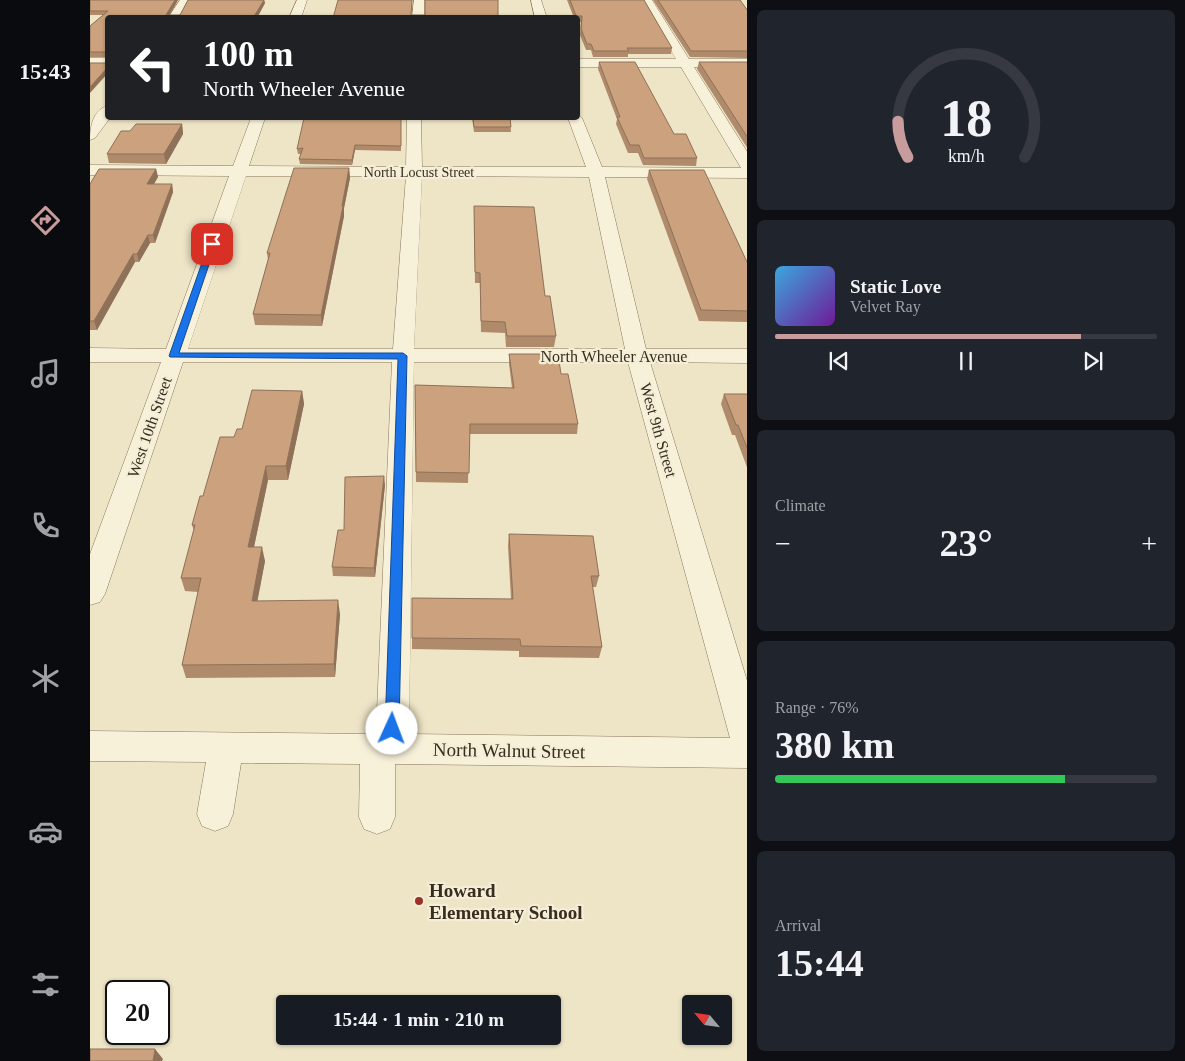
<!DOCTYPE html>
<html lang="en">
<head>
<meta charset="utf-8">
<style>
	:root { --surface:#171b24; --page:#20242c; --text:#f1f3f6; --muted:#9ea1a6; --line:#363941; --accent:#c89c9c }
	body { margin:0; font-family:"Times New Roman",serif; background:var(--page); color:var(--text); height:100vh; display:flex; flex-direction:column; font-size:19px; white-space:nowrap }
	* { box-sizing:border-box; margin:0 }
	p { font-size:16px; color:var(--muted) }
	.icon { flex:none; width:28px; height:28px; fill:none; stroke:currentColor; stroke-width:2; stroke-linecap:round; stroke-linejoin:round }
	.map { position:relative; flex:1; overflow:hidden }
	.side { display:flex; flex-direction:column; gap:10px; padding:10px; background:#0d0f14; width:438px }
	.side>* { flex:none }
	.top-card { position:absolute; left:15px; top:15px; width:475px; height:105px; border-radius:5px; box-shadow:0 1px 4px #0004; background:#202124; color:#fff; overflow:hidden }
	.needle { width:32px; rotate:299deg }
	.tools { position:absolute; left:592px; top:995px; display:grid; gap:10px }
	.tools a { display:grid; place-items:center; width:50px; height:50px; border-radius:5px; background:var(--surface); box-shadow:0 1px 4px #0004; font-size:25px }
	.speed { position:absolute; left:15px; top:980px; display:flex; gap:10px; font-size:25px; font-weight:700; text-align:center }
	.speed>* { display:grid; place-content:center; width:65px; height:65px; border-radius:50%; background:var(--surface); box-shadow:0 1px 4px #0004; line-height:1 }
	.speed .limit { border:2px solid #111; border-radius:8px; background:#fff; color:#111 }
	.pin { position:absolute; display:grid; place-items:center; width:42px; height:42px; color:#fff; margin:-21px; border-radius:10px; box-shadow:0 2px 8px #0006 }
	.me { position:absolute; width:55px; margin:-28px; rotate:2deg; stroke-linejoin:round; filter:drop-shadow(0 0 4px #0008) }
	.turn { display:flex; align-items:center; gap:18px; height:105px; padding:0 15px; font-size:22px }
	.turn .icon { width:65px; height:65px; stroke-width:2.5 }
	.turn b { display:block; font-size:35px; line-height:42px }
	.big { font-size:38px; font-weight:700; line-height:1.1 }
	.side .card { flex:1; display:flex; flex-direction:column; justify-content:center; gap:8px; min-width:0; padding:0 18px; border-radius:8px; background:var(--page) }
	.side .dial { align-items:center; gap:0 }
	.dial svg { height:130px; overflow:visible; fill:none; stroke:var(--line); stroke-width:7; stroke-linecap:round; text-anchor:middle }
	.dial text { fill:var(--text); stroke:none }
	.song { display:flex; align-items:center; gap:15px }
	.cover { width:60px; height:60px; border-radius:8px; background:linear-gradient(135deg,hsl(200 70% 55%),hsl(280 70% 35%)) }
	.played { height:5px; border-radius:2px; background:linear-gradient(90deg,var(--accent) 80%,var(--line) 80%) }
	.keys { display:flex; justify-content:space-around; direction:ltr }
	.heat { display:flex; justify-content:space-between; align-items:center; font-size:28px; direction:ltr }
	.charge { height:8px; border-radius:4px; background:linear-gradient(90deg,#34c759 76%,var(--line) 0) }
	.trip { position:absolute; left:186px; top:995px; width:285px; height:50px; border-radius:5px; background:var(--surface); box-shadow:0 1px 4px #0004; font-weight:700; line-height:50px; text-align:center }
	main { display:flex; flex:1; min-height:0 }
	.tabs { display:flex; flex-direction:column; width:90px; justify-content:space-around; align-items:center; background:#090b0e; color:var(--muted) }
	.tabs .icon { width:35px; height:35px }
	.tabs .on { color:var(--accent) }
	.tabs b { font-size:22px; color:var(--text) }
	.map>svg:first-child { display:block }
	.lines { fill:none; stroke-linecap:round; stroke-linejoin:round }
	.minor-casing { stroke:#89765c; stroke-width:1 }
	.minor { fill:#f8f1da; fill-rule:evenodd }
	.wall { fill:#af8b6c }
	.shaded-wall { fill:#8e7158 }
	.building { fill:#cba27d; stroke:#8e7158 }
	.route { fill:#1a73e8; stroke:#114b97 }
	.poi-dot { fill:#97322d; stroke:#f5eed6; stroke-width:2 }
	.labels { text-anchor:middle; stroke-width:4.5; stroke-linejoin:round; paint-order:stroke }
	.far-street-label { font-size:14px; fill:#392d20; stroke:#f5eed6 }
	.street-label { font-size:16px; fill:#392d20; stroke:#f5eed6 }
	.near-street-label { font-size:19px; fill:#392d20; stroke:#f5eed6 }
	.near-poi-label { font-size:19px; font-weight:bold; fill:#392d20; stroke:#f5eed6; text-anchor:start }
</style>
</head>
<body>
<main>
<nav class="tabs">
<b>15:43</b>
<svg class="icon on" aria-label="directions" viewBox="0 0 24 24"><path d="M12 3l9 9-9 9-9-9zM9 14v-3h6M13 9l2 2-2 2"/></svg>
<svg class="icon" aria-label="music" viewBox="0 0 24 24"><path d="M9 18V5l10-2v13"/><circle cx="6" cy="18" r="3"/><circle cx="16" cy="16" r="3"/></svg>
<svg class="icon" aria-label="phone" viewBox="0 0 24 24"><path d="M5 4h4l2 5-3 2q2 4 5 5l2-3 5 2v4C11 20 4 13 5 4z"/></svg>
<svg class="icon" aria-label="climate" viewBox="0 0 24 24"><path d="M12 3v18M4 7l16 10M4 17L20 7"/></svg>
<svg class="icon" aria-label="car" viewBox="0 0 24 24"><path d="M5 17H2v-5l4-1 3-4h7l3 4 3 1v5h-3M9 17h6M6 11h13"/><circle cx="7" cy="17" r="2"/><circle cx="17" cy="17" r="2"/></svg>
<svg class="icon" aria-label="filters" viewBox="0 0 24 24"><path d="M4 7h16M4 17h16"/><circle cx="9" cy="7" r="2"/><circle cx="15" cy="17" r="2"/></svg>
</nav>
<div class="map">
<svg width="658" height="1061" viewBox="0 0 658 1061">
	<rect width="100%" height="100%" fill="#eee4c6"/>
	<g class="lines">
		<g class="minor-casing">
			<g id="minor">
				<polygon points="90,0 100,0 89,18 78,18"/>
				<polygon points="207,0 217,0 211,18 199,18"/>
				<polygon points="324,0 334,0 334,18 322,18"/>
				<polygon points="441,0 451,0 457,18 445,18"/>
				<path d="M552 0H562L599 59H658V67H604L658 153V178L515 177 556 349H658V363L560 362 658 684V768L305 764V817L300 829 287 834 274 829 269 817 270 764 151 763 143 814 138 826 125 831 112 826 107 814 116 762 0 761V731L286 734 302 362H93L15 594 10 602 0 605V554L71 362H0V348L76 349 139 176 0 175V165L143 166 161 118H175L159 166 316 167 317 118H331L332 167H496L478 118H488V114L492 118 512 167 651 168 591 67H488V59H586ZM156 176H316L303 349H98ZM332 176 499 177 535 349H324ZM324 362H538L640 738 319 734Z"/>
				<rect x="0" y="58" width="18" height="8"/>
				<path d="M18 106V118H20L5 138 0 140C0 127 3 109 18 106Z"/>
			</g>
		</g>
		<use href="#minor" class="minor"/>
	</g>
	<g class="wall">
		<polygon points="0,0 88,0 79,15 90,15 98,0 174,0 175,3 167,18 18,18 18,57 0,57 0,26 13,15 0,15"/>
		<polygon points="477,0 554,0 582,48 581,54 538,54 538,57 503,57 501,50 496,50 490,35 491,22 488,22 488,18 484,18"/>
		<polygon points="563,0 650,0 658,11 658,58 600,57"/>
		<polygon points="509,62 584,134 607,158 606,166 553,165 548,153 538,153 526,124 527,119 508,69"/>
		<polygon points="609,62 658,62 658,149 607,69"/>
		<polygon points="311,118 311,151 265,150 262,165 210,164 209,159 211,154 208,154 207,149"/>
		<polygon points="382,118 420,118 421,132 384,132"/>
		<polygon points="92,124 93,134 76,164 19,163 17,154 40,131"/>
		<polygon points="259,168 260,178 254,208 254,216 232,326 165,325 163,314 178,260 177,253"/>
		<polygon points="66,169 68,177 63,184 82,184 83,192 65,243 60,243 49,262 45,262 7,330 0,330 0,184"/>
		<polygon points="559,170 658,264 658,322 609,321 557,179"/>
		<polygon points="384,206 455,296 466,336 464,347 416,347 415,333 391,332 390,283 385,283"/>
		<polygon points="419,354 471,374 488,424 487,434 379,434 378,483 326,482 325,385 422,388 419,364"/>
		<polygon points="212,391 214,404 198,480 178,480 164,547 175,561 167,601 250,614 245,677 96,678 92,665 108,592 95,591 91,578 104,531 102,525 113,496 144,437 152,429"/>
		<polygon points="634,394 658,394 658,470 645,435 642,435 631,404"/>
		<polygon points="295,485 285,577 243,576 242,567"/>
		<polygon points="419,534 509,576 506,587 502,587 512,647 509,658 429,657 429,651 322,649 322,598 421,599 418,546"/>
	</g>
	<g class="shaded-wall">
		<polygon points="85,0 88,0 78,18 76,15"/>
		<polygon points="174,0 175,3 167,18 163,18"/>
		<polygon points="18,67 18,73 0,93 0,87"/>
		<polygon points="92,124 93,134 76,164 74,154"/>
		<polygon points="265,145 265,150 262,165 262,160"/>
		<polygon points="259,168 260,178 254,208 254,216 232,326 231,315"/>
		<polygon points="66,169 68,177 59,193 57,184"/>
		<polygon points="82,184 83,192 65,243 63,235"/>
		<polygon points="58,235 60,243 49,262 47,254"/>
		<polygon points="43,254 45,262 7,330 4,321"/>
		<polygon points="212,391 214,404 198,480 196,466"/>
		<polygon points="176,466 178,480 161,561 158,547"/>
		<polygon points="294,476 295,485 285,577 284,568"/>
		<polygon points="172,547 175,561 165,614 162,601"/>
		<polygon points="248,600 250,614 245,677 244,664"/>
		<polygon points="65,1049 73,1059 72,1061 63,1061"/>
	</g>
	<g class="building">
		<polygon points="0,0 85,0 76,15 90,15 98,0 174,0 163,18 18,18 18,52 0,52 0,26 18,11 0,11"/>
		<polygon points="248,0 322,0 321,15 335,15 335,0 408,0 408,18 243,18"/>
		<polygon points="480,0 554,0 582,48 537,48 539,51 504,51 501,44 497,44 491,29 492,16 486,16"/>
		<polygon points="568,0 650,0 658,11 658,51 601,51"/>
		<polygon points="509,62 545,62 584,134 596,134 607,158 554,158 549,145 540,145 527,117 530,117"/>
		<polygon points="609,62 658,62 658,138"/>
		<polygon points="0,63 18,63 18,67 0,87"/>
		<polygon points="214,118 311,118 311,146 265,145 262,160 209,159 213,148 207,149"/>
		<polygon points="383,118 420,118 421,127 384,127"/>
		<polygon points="46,124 92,124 74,154 17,154 31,131 40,131"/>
		<polygon points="204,168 259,168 252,206 253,206 231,315 163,314 180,253 177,253"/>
		<polygon points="9,169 66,169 57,184 82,184 63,235 58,235 47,254 43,254 4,321 0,321 0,184"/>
		<polygon points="559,170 614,170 658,264 658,311 611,310"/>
		<polygon points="384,206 444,207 455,296 460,296 466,336 417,336 415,322 391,321 390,273 385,272"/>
		<polygon points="419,354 468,354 471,374 478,374 488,424 380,424 379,473 326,472 325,385 424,388"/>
		<polygon points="162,390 212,391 196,466 176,466 158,547 172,547 162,601 248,600 244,664 92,665 111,578 91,578 105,525 102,525 110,496 113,496 130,437 144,437 147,429 152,429"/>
		<polygon points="634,394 658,394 658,450 648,425 646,425"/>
		<polygon points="294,476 284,568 242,567 248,530 254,530 255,477"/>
		<polygon points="419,534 503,536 509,576 501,576 512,647 431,646 430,639 322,638 322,598 423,599"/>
		<polygon points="0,1049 65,1049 63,1061 0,1061"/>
	</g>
	<polygon class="route" points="119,243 126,244 89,353 313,353 317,356 309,729 307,733 302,735 297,733 295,729 308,359 80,357 79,356"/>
	<circle class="poi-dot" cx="329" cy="901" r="5"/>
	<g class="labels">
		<g class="far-street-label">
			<text x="329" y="177">North Locust Street</text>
		</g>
		<g class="street-label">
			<text x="524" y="362">North Wheeler Avenue</text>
			<text transform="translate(59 427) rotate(-71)" y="6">West 10th Street</text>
			<text transform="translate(569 430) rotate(74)" y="6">West 9th Street</text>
		</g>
		<g class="near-street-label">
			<text transform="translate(419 750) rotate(1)" y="7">North Walnut Street</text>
		</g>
		<g class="near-poi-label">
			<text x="339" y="897">Howard<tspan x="339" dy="22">Elementary School</tspan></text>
		</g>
	</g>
</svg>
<div class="tools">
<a><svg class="needle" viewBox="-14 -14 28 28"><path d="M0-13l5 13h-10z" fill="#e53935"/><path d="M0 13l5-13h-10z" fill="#9ea1a6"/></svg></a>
</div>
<div class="speed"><div class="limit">20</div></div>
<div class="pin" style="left:122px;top:244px;background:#d93025"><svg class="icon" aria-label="arrive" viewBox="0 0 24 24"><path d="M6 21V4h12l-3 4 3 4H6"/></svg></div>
<svg class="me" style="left:302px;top:729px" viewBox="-20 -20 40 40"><circle r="19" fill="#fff"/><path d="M0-13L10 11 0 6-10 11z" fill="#1a73e8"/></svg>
<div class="trip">15:44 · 1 min · 210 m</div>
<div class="top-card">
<div class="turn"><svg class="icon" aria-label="left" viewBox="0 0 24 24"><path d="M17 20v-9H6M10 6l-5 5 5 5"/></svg><div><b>100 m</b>North Wheeler Avenue</div></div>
</div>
</div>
<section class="side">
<div class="card dial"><svg viewBox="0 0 100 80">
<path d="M14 69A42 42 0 1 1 86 69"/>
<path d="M14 69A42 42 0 0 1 8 47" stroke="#c89c9c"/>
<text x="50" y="56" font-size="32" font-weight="700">18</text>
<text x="50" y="72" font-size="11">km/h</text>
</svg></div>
<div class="card">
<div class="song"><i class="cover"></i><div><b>Static Love</b><p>Velvet Ray</p></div></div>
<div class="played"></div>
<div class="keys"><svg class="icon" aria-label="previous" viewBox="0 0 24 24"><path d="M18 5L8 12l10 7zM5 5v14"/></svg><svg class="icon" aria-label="pause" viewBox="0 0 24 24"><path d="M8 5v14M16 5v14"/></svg><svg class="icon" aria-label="next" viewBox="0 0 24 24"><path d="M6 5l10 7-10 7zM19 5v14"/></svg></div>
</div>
<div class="card"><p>Climate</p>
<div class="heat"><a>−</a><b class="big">23°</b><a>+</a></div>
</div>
<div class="card"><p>Range · 76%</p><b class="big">380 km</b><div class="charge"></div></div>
<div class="card"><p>Arrival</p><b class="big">15:44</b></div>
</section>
</main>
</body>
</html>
